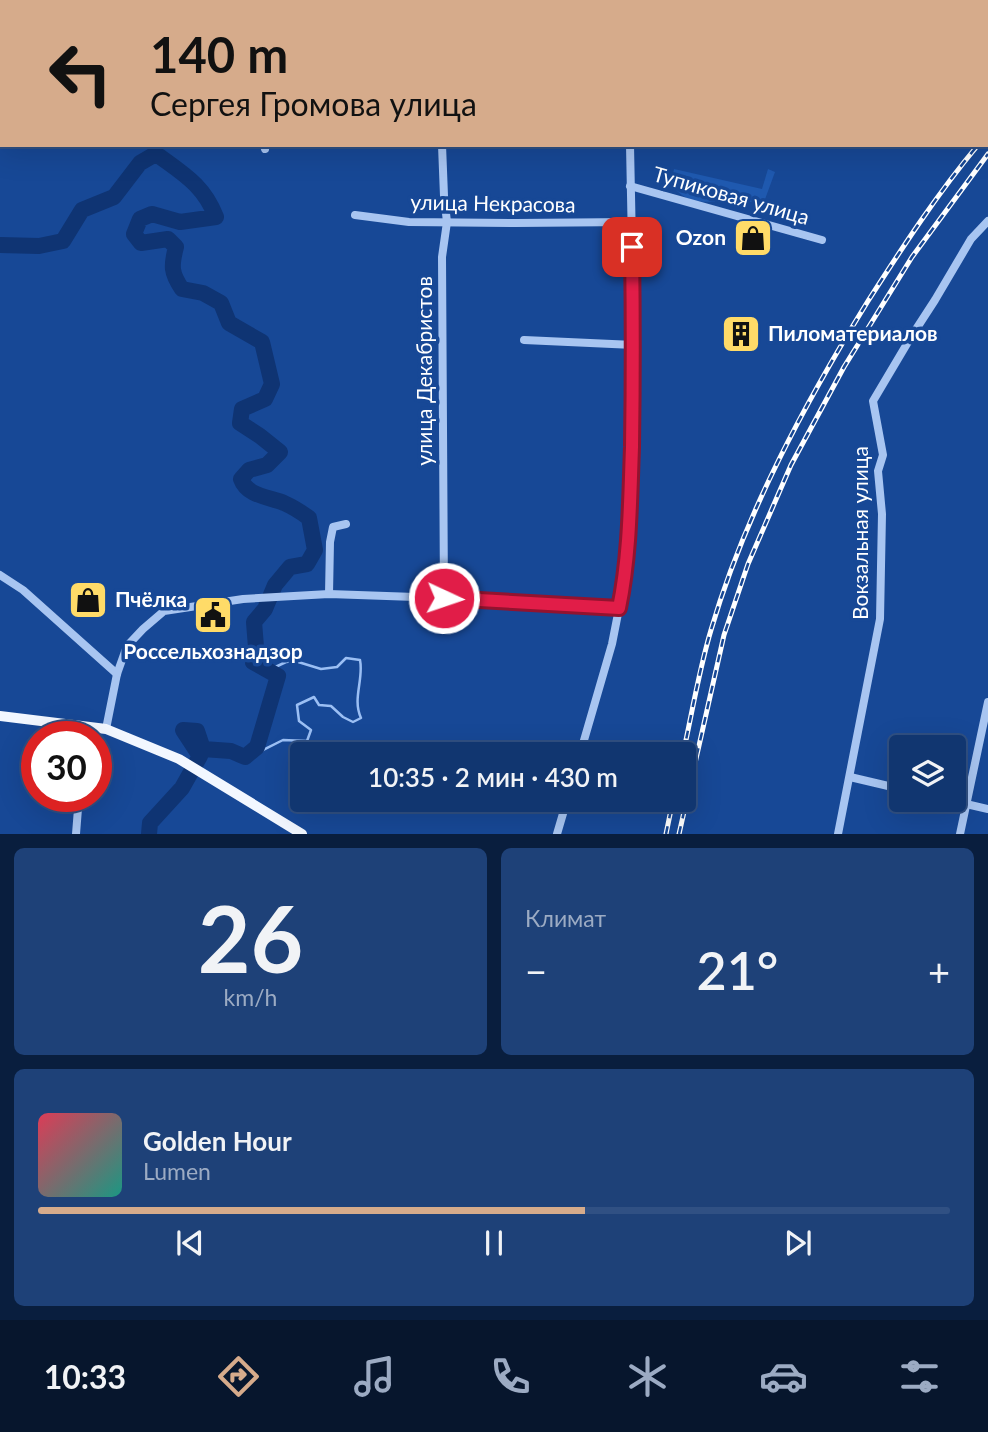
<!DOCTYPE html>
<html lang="ru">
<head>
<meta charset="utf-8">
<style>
	:root { --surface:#113670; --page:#1e4178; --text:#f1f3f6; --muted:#9cabc3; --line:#305083; --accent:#d6ab8b }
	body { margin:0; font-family:Lato,sans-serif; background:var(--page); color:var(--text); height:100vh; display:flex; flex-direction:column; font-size:26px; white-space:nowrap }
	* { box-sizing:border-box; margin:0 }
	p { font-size:23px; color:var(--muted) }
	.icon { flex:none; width:38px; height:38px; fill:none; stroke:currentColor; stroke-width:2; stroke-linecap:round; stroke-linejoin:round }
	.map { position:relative; height:834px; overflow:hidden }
	.panel { display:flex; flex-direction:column; gap:14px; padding:14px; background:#091e3e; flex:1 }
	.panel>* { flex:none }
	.top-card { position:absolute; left:0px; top:0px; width:989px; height:147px; box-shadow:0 7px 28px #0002,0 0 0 2px var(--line); background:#d6ab8b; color:#111; overflow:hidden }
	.tools { position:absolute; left:889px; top:735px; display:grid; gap:14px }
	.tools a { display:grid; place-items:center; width:77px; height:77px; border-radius:7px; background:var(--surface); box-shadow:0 7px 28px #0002,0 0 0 2px var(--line); font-size:35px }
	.speed { position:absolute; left:21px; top:721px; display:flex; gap:14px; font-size:35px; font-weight:700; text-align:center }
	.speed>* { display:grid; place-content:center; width:91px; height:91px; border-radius:50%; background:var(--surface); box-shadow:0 7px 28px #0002,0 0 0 2px var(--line); line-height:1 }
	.speed .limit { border:10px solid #d22; background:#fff; color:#111 }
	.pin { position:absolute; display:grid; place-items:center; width:60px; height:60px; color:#fff; margin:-30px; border-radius:14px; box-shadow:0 4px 10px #0006 }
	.me { position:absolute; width:77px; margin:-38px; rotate:93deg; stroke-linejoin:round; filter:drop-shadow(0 0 5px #0008) }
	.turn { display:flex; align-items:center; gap:24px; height:147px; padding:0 35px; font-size:32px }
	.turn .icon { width:91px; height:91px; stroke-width:2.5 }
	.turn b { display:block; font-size:49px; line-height:60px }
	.big { font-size:52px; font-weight:600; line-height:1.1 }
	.panel .widget { flex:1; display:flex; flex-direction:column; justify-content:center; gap:10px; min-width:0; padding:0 24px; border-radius:10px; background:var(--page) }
	.panel .dial { align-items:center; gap:0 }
	.dial b { font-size:91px; line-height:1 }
	.song { display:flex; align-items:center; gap:21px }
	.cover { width:84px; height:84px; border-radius:10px; background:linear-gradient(135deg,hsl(350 70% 55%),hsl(170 70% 35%)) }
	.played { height:7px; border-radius:4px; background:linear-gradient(90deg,var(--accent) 60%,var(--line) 60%) }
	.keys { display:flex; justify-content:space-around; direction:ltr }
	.heat { display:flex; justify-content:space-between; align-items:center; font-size:38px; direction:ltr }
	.panel .tiles { flex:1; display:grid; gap:14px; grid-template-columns:1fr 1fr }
	.widget:last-child { grid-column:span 2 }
	.trip { position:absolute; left:290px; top:742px; width:406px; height:70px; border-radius:7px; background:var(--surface); box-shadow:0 7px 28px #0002,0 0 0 2px var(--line); font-weight:600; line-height:70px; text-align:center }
	.tabs { display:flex; height:112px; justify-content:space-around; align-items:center; background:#07162d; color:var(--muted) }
	.tabs .icon { width:49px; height:49px }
	.tabs .active { color:var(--accent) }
	.tabs b { font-size:32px; color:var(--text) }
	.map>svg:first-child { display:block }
	.green { fill:#1f59af }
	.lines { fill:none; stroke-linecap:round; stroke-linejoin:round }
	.stream { stroke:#9bbff4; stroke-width:2.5 }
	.river { stroke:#0f3473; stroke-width:16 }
	.minor { stroke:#a8c5f1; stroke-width:8 }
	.major { stroke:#f2f7ff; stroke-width:10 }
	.rail-casing { stroke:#fff; stroke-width:5 }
	.rail { stroke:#174896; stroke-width:2.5; stroke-dasharray:8; stroke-linecap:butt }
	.route-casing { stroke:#92132f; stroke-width:18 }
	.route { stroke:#e11d48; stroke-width:12 }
	.labels { text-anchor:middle; stroke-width:7; stroke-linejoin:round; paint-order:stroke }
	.street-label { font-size:21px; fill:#fff; stroke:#174896 }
	.poi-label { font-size:21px; font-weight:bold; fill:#fff; stroke:#174896; text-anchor:start }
</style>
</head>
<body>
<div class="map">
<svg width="988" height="834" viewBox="0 0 988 834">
	<rect width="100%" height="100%" fill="#174896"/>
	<path class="green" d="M674 169 762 189 768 169 775 172 764 202C753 203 741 201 729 201 702 201 691 207 671 185Z"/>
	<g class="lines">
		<path class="stream" d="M245 757 251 756 283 740 307 741 311 730 299 721 297 705 314 697 319 705 331 706 343 717 353 722 361 718C352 699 364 679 360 660L346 658 337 667 321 669 295 661 286 662 269 670"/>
		<g class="river">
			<polyline points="111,2 111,0"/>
			<polyline points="0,61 2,61"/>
			<polyline points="0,88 2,90"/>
			<polyline points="0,109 2,109"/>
			<path d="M0 245 39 246 63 241 82 210 114 197 140 163 152 156H159C185 175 204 186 216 217L180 222 152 214 140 219 134 234 141 243 168 239 176 247C171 266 171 273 182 289L203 293 221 303 229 323 262 342 272 384 265 399 242 409 240 423 260 436 280 452 267 465 249 470 241 479C247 496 269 497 284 503 293 507 301 512 309 518L315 550 307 564 290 567 275 585 265 609 254 622 256 647 253 662 278 676 257 747 245 757 231 751 203 749 197 731 183 730 200 756 182 788 150 823 149 834"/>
		</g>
		<g class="minor">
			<polyline points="68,0 72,2"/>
			<polyline points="261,0 261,2"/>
			<polyline points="435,0 435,2"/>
			<polyline points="620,0 621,2"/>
			<polyline points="721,0 721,2"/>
			<polyline points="331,2 331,0"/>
			<polyline points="499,2 499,0"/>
			<polyline points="631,2 631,0"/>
			<polyline points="264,145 265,149"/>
			<polyline points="442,145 444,196 447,222 442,257 444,598"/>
			<polyline points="630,186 822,240"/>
			<polyline points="355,215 409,222 516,223 631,222"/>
			<polyline points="524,340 634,345"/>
			<polyline points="0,575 23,590 117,674"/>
			<polyline points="329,594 330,542 333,527 346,524"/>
			<polyline points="106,729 117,674 127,646 143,629 164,611 243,599 329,594 444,598 619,608"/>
			<polyline points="580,754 612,644 626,573 631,470 634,345 630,145"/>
			<polyline points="850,777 901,789"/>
			<polyline points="949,800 988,809"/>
			<polyline points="76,834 79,796"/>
			<polyline points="557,834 567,800"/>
			<polyline points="838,834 880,619 882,514 878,471 883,455 873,401 911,337 935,300 971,239 988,221"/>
			<polyline points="960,834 988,702"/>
		</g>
		<polyline class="major" points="0,716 106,729 179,759 302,834"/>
		<g class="rail-casing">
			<g id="rail">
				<polyline points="987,134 988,133"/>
				<path d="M683 754C692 713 699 670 711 630 745 514 805 403 868 301 902 248 937 194 978 145"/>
				<polyline points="666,834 673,800"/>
				<polyline points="679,834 724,635 748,564 791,465 844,367 912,257 988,154"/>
			</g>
		</g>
		<use href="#rail" class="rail"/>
	</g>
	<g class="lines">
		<g class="route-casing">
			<path id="route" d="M444 598 619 608C630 555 630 500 632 447 633 380 633 314 632 247"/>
		</g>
		<use href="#route" class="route"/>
	</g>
	<defs>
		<g id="shop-square" transform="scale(2.0125)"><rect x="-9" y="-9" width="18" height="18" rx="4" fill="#ffdb68" stroke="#174896"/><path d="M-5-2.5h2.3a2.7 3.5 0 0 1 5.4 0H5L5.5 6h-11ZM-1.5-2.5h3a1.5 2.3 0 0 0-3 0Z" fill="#111"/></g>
		<g id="building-square" transform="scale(2.0125)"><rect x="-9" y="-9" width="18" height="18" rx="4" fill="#ffdb68" stroke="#174896"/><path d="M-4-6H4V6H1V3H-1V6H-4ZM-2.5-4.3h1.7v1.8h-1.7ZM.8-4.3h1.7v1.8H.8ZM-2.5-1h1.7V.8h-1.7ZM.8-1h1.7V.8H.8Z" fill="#111"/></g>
		<g id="civic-square" transform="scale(2.0125)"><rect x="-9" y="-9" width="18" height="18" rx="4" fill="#ffdb68" stroke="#174896"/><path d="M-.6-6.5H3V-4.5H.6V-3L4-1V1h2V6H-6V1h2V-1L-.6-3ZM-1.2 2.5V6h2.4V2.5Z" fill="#111"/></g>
	</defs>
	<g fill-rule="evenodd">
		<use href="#shop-square" x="753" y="238"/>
		<use href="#building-square" x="741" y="334"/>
		<use href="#shop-square" x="88" y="600"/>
		<use href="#civic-square" x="213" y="615"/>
	</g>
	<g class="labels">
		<g class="street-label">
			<text transform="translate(731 196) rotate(16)" y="7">Тупиковая улица</text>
			<text transform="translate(493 204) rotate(1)" y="7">улица Некрасова</text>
			<text transform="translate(425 371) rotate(-90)" y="7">улица Декабристов</text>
			<text transform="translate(861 533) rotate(-90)" y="7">Вокзальная улица</text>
		</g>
		<g class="poi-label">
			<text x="726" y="245" text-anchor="end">Ozon</text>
			<text x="768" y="341">Пиломатериалов</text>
			<text x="115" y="607">Пчёлка</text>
			<text x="213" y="659" text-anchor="middle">Россельхознадзор</text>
		</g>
	</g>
</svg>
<div class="tools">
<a><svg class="icon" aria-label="layers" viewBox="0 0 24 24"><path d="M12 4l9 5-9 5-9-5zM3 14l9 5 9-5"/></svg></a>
</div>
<div class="speed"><div class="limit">30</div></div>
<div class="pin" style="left:632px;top:247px;background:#d93025"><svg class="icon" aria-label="arrive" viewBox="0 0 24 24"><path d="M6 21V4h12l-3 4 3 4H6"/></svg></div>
<svg class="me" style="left:444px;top:598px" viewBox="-20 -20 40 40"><circle r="17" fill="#e11d48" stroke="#fff" stroke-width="3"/><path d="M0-11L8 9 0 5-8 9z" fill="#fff"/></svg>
<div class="trip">10:35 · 2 мин · 430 m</div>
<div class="top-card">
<div class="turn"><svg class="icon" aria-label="left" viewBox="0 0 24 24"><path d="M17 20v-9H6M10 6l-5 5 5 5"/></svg><div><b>140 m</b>Сергея Громова улица</div></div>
</div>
</div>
<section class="panel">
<div class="tiles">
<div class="widget dial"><b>26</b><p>km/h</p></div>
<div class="widget"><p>Климат</p>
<div class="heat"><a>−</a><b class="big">21°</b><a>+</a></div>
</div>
<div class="widget">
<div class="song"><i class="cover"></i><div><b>Golden Hour</b><p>Lumen</p></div></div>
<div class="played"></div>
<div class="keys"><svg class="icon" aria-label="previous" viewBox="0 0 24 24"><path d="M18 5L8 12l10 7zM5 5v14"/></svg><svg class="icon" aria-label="pause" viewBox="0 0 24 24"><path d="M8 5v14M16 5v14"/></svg><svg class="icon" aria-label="next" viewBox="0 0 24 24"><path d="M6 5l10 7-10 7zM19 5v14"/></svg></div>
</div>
</div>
</section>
<nav class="tabs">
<b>10:33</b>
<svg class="icon active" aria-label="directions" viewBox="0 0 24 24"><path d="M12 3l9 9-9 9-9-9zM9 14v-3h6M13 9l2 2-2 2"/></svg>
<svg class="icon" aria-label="music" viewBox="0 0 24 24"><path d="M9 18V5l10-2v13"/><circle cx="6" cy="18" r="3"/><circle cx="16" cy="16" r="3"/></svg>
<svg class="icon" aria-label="phone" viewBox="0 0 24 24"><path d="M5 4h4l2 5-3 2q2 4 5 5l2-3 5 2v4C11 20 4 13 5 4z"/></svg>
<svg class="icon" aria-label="climate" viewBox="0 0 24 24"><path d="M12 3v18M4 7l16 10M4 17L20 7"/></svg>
<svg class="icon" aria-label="car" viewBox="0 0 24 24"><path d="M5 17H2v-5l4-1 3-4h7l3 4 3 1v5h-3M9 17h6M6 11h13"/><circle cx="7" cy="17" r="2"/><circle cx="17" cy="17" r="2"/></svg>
<svg class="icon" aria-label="filters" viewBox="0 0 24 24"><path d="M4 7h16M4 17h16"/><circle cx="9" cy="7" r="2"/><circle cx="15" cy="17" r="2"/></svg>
</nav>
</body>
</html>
